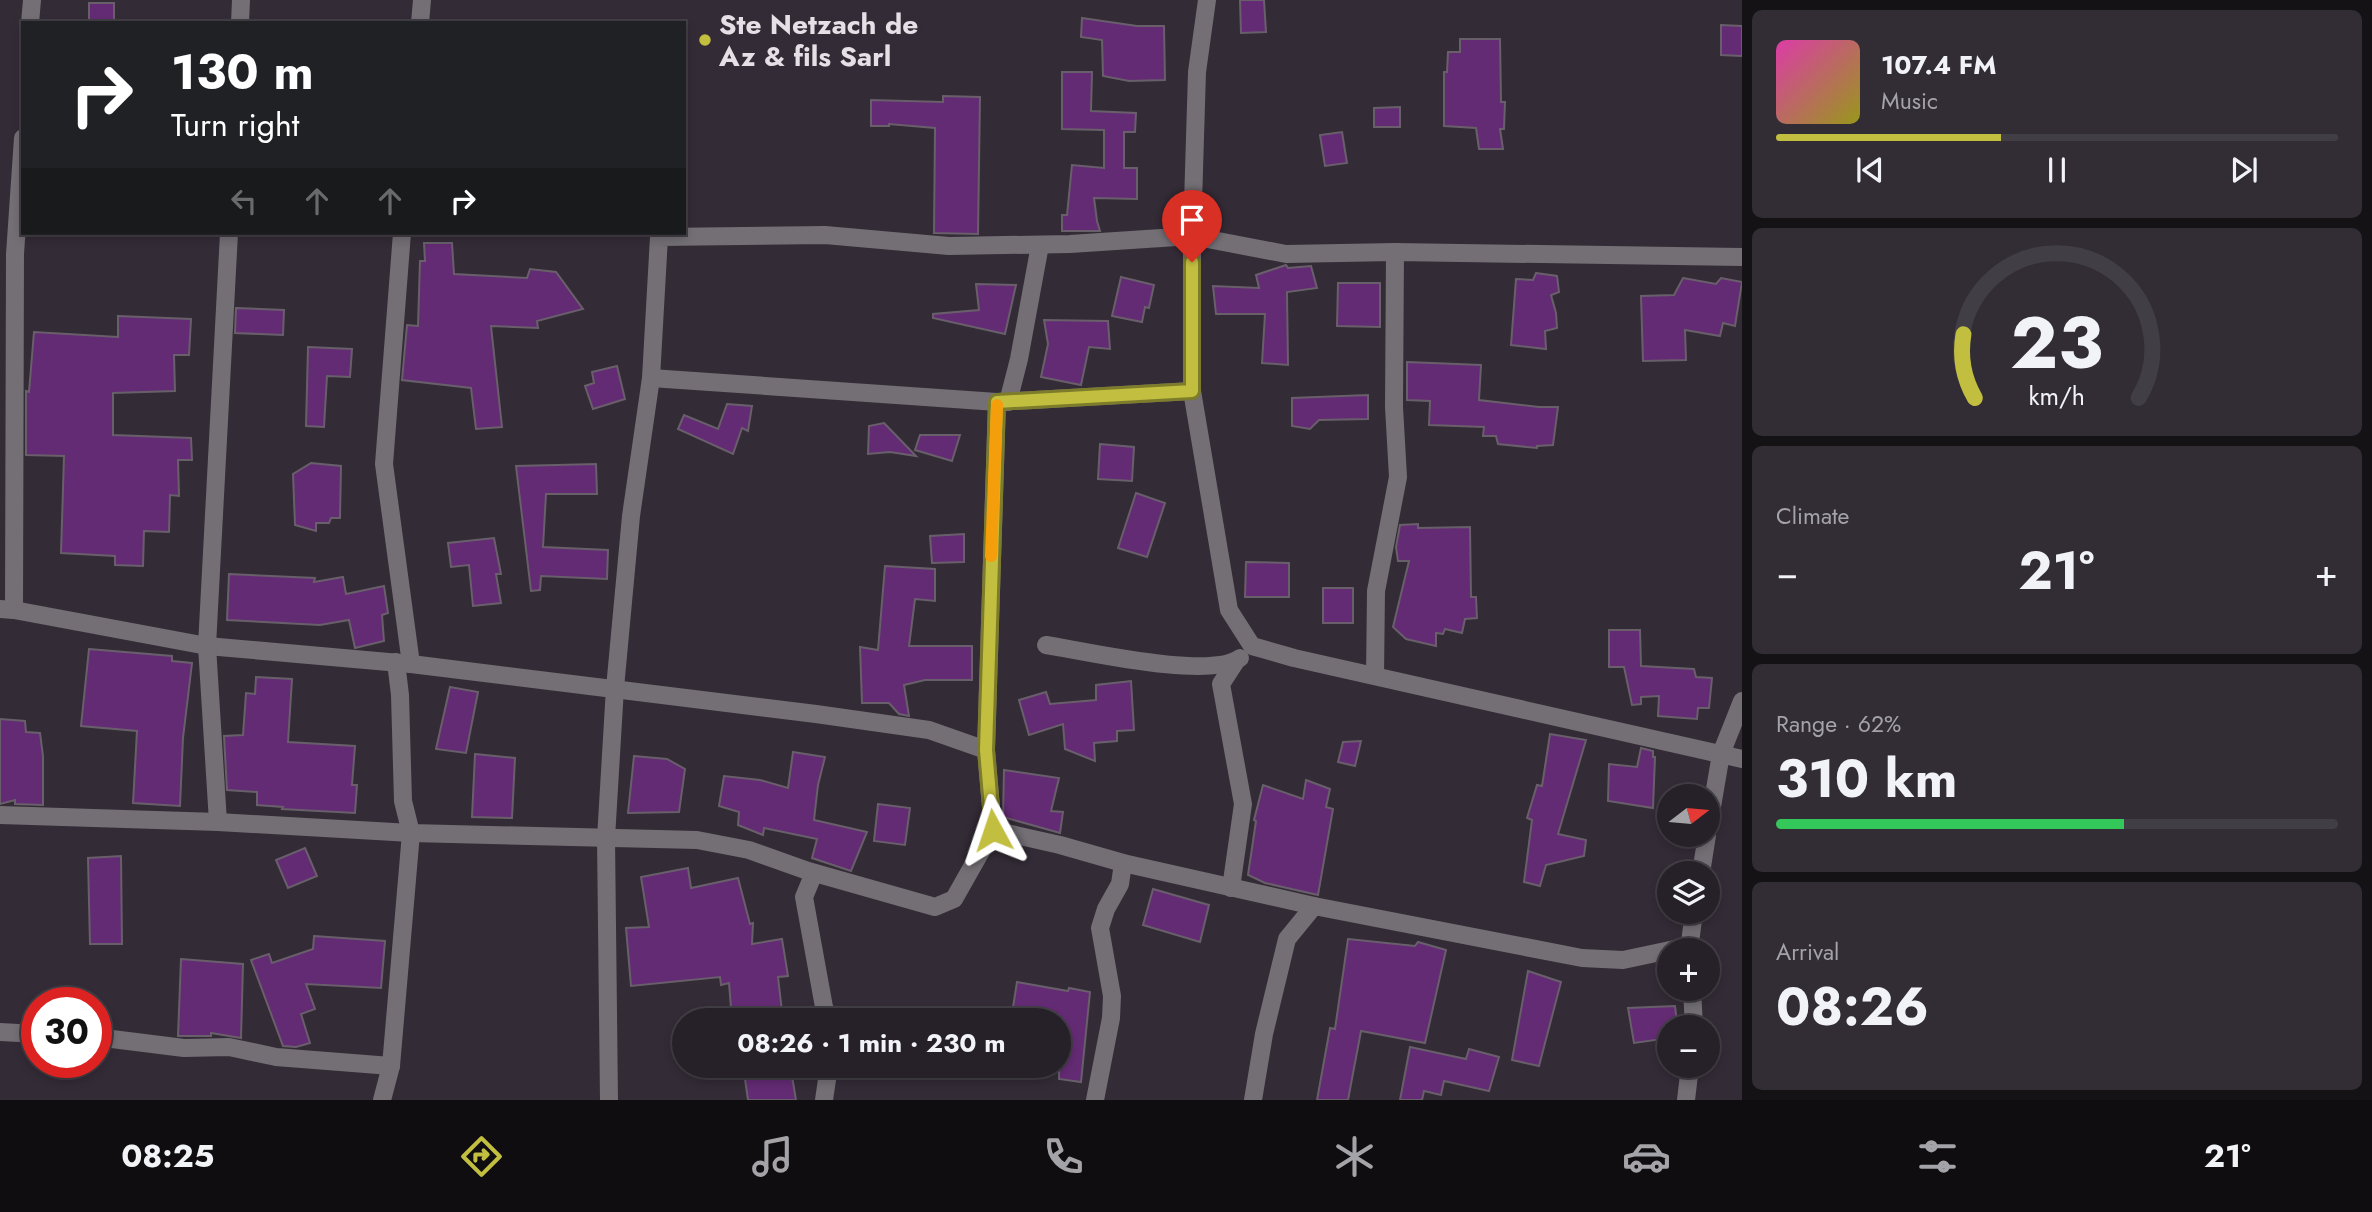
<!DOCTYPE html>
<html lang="en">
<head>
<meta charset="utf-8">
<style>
	:root { --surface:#262028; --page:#322d34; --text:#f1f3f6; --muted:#a4a3a8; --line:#423e45; --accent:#c1be40 }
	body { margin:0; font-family:Jost,sans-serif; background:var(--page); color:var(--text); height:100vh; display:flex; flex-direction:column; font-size:26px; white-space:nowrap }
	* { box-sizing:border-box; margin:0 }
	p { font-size:23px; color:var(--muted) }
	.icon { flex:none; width:38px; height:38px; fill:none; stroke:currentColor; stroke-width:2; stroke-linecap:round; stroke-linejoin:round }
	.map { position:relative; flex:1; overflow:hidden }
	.panel { display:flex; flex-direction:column; gap:10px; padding:10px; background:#151216; width:630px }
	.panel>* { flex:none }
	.guide { position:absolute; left:21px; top:21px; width:665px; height:214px; border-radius:0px; box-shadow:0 4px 10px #0003,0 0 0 2px var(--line); background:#202124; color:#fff; overflow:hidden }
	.needle { width:46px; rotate:74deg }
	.buttons { position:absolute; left:1657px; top:784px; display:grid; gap:14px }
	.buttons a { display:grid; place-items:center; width:63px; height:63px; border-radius:50%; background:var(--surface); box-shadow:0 4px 10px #0003,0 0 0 2px var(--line); font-size:35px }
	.speed { position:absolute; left:21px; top:987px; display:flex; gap:14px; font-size:35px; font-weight:700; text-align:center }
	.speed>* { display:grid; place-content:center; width:91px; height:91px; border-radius:50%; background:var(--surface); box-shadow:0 4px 10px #0003,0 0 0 2px var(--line); line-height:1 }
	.speed .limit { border:10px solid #d22; background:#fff; color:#111 }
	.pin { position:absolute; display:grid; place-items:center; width:60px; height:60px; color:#fff; margin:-72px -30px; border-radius:50% 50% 50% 0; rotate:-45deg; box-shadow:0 0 7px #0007 }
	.pin .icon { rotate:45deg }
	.me { position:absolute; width:77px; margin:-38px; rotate:355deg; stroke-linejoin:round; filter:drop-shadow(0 0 5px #0008) }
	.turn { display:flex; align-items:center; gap:24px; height:147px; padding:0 35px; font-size:32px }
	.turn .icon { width:91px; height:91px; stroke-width:2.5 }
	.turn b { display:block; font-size:49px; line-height:60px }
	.lanes { display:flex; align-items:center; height:66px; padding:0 35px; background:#0003; justify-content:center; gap:35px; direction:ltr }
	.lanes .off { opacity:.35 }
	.big { font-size:52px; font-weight:700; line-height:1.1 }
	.panel .card { flex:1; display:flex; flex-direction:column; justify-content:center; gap:10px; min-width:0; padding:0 24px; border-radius:10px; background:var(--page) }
	.panel .dial { align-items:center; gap:0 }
	.dial svg { height:182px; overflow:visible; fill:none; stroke:var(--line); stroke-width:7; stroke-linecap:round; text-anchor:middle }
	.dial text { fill:var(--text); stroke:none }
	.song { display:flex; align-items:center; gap:21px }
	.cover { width:84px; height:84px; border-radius:10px; background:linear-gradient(135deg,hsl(320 70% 55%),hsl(60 70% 35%)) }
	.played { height:7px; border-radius:4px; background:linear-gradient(90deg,var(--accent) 40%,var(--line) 40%) }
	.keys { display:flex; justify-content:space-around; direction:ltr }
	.heat { display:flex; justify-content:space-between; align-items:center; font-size:38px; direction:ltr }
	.charge { height:10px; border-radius:5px; background:linear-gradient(90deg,#34c759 62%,var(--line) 0) }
	.trip { position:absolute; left:672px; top:1008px; width:399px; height:70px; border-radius:35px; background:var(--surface); box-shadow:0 4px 10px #0003,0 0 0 2px var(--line); font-weight:700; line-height:70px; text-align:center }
	.tab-bar { display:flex; height:112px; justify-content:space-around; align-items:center; background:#0f0d10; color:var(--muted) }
	.tab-bar .icon { width:49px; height:49px }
	.tab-bar .active { color:var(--accent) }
	.tab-bar b { font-size:32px; color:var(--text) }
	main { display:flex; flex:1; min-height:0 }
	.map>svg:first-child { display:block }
	.building { fill:#632b73; stroke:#685f6b; stroke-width:2 }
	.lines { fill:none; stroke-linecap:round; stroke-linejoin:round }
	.minor { stroke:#736f75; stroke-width:18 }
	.route-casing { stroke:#7d7c2a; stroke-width:18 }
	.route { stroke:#c1be40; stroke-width:12 }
	.slow { stroke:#f59e0b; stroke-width:12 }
	.poi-dot { fill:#c1be40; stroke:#332b36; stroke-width:2.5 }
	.labels { text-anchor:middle; stroke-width:7; stroke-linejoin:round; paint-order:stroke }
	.poi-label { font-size:28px; font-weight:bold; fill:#e5dfe6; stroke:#332b36; text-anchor:start }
</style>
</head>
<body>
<main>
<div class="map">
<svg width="1742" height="1100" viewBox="0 0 1742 1100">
	<rect width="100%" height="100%" fill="#332b36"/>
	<g class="building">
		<polygon points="1240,0 1264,0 1266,32 1241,33"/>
		<rect x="89" y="3" width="25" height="20"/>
		<polygon points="1082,18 1137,26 1164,26 1165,80 1129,81 1103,76 1102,40 1081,37"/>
		<polygon points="1721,25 1742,26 1742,56 1721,55"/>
		<polygon points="1460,39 1500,39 1501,102 1505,102 1504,129 1500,129 1503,149 1479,149 1476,128 1444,126 1444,72 1447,72 1448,52 1460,52"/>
		<polygon points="1062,72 1092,72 1091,111 1136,113 1135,132 1124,132 1124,168 1137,168 1137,199 1094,198 1097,221 1100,231 1062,231 1062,215 1067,215 1072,165 1104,168 1104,130 1062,129"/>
		<polygon points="943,96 980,97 978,234 934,233 935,128 889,124 889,126 871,126 871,100 943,102"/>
		<polygon points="1400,107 1400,127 1374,127 1374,108"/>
		<polygon points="1342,132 1347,163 1325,166 1320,135"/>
		<polygon points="424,243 452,243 454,274 527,278 530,269 556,272 583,309 537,321 538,328 491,326 502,427 476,429 471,388 402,380 407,325 418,326 420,261 425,261"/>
		<polygon points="1286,265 1288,268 1311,266 1317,288 1287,292 1288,365 1262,363 1265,314 1216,314 1213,286 1259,288 1256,275"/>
		<polygon points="1536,273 1557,276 1559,292 1551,295 1556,313 1557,328 1545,331 1546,349 1511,345 1516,279 1533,280"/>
		<polygon points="1121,277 1154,285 1149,308 1145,307 1142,322 1112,316"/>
		<polygon points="1683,278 1716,284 1721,278 1742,282 1735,326 1723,323 1720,336 1685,330 1686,360 1643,361 1641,296 1674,295"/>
		<polygon points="1338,283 1380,283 1380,327 1337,326"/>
		<polygon points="976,284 1016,285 1005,334 933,318 933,314 979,310"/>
		<polygon points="236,308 284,310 283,335 235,333"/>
		<polygon points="118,316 191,319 189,355 174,355 175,391 113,393 113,435 191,438 192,460 178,460 179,496 170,495 169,532 144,531 143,566 115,565 115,556 61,553 64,456 26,455 26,391 29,392 34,332 118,337"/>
		<polygon points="1044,320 1108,321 1110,349 1089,347 1081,385 1041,377 1048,344"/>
		<polygon points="308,347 352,349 350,377 327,376 324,427 306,426"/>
		<polygon points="1407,362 1481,365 1479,400 1539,407 1558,407 1553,445 1537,446 1537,448 1498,444 1496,436 1483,436 1484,427 1429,425 1430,401 1407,400"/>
		<polygon points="617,366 625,399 593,409 585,386 594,383 592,372"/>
		<polygon points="1368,395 1368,419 1319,420 1310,429 1292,426 1292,398"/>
		<polygon points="727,404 752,406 748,431 742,428 733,454 678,429 684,415 718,429"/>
		<polygon points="884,423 916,456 890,452 868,454 869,426"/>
		<polygon points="920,435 960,435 952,461 915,450"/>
		<polygon points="1100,444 1134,447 1132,481 1098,479"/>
		<polygon points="311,463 341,466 340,518 331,518 329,523 316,523 316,531 295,525 293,474"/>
		<polygon points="596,464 597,494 546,494 543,547 608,550 607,579 541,576 540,590 531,591 516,466"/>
		<polygon points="1136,493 1165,503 1147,557 1118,548"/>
		<polygon points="1418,524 1418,528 1470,527 1471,597 1476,597 1477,618 1465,619 1462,633 1445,629 1443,634 1436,633 1436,646 1406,639 1393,627 1409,561 1398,561 1396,547 1400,525"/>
		<polygon points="964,534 964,562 932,563 930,536"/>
		<polygon points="494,538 501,574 496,574 501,603 473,606 469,565 451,567 448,543"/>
		<polygon points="1246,562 1289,563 1289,597 1245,597"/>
		<polygon points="885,566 935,569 935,601 915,599 909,646 972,646 972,680 925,680 904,685 909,716 899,714 889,703 862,703 860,647 878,650"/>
		<polygon points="229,574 315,578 314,582 343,577 346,594 384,586 388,613 382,615 384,641 355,648 349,620 320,625 227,620"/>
		<rect x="1323" y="588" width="30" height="35"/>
		<polygon points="1609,630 1640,630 1641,666 1694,669 1696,677 1712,678 1709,708 1698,708 1697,719 1658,716 1659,696 1641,697 1641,704 1632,705 1624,667 1609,667"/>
		<polygon points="89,649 172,656 172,661 192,663 183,738 180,806 133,803 137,731 81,726"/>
		<polygon points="256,677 292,679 288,742 355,746 352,785 357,785 355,813 282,809 283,807 257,805 257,792 227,790 224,736 243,735 246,693 255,694"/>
		<polygon points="1131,681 1134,730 1117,731 1117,741 1094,743 1095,761 1065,749 1063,724 1029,735 1019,700 1046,692 1050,704 1096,700 1096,685"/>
		<polygon points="450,687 478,692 466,753 436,749"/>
		<polygon points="0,719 25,721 26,732 40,733 43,756 43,805 15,804 15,800 0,804"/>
		<polygon points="1550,734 1586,740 1558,834 1586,840 1584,856 1546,865 1540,886 1524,882 1532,820 1527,818 1537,785 1542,786"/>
		<polygon points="1361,741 1355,766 1338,762 1343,742"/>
		<polygon points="1641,748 1653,751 1653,757 1655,757 1653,808 1608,801 1609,764 1637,767"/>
		<polygon points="793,752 825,757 818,785 814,820 867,832 851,871 812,858 817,839 764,828 763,835 738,825 739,812 719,806 724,776 760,780 788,788"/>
		<polygon points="475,754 515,758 512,818 472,817"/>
		<polygon points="634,756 667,759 685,769 679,812 628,813"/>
		<polygon points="1004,770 1059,778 1051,811 1063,812 1060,833 1003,817"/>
		<polygon points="1306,780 1330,789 1326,807 1333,809 1318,895 1265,883 1248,875 1256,821 1254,820 1263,785 1303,799"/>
		<polygon points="878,804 910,808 905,845 874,841"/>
		<polygon points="305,848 317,876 288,888 276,860"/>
		<polygon points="121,856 122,944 90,944 88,858"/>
		<polygon points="688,868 691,888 738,878 750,924 753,923 752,944 782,939 788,976 778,977 783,1020 732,1020 729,983 721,985 720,977 631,986 626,928 649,927 641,877"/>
		<polygon points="1153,889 1209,905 1200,942 1143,925"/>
		<polygon points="314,936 385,941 381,988 306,984 315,1009 301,1014 310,1043 296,1047 283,1046 251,960 269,954 272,963 313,949"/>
		<polygon points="1348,939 1415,946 1418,942 1446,950 1425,1043 1361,1031 1348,1100 1317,1100 1330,1028 1335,1029"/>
		<polygon points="181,959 243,964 241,1038 211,1033 211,1036 178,1036"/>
		<polygon points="1528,971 1561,982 1539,1066 1512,1060"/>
		<polygon points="1017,982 1068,991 1069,988 1090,992 1081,1082 1059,1079 1059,1020 1011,1020"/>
		<polygon points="1675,1006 1677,1023 1670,1024 1670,1038 1634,1043 1628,1008"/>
		<polygon points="1410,1047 1466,1059 1469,1049 1499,1057 1489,1091 1444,1081 1441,1095 1424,1091 1422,1100 1400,1100"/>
		<polygon points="752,1066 779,1066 781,1073 791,1070 796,1100 748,1100 744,1072 753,1071"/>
	</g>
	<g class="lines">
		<g class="minor">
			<polyline points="1207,0 1197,72 1192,236 1192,391 1229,610 1252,646 1294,658 1742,759"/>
			<polyline points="30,23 32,0"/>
			<polyline points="240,23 241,0"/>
			<polyline points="420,23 422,0"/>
			<polyline points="402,233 384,464 411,664"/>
			<polyline points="651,378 997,402 1192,391"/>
			<polyline points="1008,402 1019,359 1040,245"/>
			<polyline points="0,609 14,610 207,646 411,664 816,714 929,730 986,750"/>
			<polyline points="14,610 15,254 23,138"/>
			<path d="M1046 645C1085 651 1209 680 1240 658"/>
			<polyline points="1375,676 1376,591 1398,477 1394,407 1395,252"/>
			<polyline points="0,815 218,822 411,833 697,840 749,850 808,871 935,907 954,899 993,830 986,750 997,402"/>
			<polyline points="218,822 207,646 229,233"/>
			<polyline points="993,830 1060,845 1123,863 1314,906 1582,958 1623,960 1689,946"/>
			<polyline points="1708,830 1721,754 1742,701"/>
			<polyline points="814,873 804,897 824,1007 829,1020"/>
			<polyline points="1701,873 1707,835"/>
			<polyline points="1231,888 1243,804 1221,684 1236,661"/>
			<polyline points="1689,950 1694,912"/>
			<polyline points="1692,989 1694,1027"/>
			<polyline points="0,1032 37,1034"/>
			<polyline points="96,1037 184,1048 229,1047 276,1057 391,1066"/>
			<polyline points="382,1100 391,1066 411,833 403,801 400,695 396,662"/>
			<polyline points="609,1100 606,838 615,688 631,516 651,378 659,237 825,235 949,246 1070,244 1192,236 1286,254 1395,252 1742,257"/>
			<polyline points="824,1100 829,1066"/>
			<polyline points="1095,1100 1111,1018 1112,996 1100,928 1106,909 1120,884 1123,863"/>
			<polyline points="1253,1100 1264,1034 1287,939 1314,906"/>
			<polyline points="1686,1100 1690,1066"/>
		</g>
	</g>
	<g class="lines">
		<g class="route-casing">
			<polyline id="route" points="993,830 986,750 997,402 1192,391 1192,262"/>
		</g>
		<use href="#route" class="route"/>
		<polyline class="slow" points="991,556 997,405"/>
	</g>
	<circle class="poi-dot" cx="705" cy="40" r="7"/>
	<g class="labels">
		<g class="poi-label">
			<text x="719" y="34">Ste Netzach de<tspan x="719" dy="32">Az &amp; fils Sarl</tspan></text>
		</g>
	</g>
</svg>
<div class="buttons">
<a><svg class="needle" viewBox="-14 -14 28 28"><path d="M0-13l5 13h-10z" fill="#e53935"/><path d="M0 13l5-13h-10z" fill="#a4a3a8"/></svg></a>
<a><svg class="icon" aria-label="layers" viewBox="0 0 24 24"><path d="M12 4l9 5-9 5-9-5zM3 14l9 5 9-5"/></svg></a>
<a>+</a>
<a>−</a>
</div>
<div class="speed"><div class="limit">30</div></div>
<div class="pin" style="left:1192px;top:262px;background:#d93025"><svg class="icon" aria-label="arrive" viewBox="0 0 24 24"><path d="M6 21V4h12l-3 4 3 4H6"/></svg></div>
<svg class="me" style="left:993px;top:830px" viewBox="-20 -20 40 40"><path d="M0-17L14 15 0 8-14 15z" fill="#c1be40" stroke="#fff" stroke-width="4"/></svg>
<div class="trip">08:26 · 1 min · 230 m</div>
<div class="guide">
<div class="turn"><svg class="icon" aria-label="right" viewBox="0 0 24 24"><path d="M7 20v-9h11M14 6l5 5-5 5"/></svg><div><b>130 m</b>Turn right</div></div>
<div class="lanes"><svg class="icon off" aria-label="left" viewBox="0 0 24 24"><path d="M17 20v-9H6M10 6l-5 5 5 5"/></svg><svg class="icon off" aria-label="ahead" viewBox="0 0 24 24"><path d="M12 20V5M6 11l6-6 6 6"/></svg><svg class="icon off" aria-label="ahead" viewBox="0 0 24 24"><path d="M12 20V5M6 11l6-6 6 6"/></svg><svg class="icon" aria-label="right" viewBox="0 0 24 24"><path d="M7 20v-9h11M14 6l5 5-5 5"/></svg></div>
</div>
</div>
<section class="panel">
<div class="card">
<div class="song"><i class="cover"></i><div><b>107.4 FM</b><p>Music</p></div></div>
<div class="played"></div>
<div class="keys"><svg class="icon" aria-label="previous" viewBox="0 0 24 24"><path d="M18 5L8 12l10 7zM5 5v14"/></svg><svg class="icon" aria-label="pause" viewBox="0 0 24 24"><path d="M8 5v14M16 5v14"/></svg><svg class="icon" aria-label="next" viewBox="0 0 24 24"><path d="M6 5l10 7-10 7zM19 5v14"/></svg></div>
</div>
<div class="card dial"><svg viewBox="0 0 100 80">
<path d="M14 69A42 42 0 1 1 86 69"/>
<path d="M14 69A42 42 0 0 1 9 41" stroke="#c1be40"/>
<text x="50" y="56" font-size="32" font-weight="700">23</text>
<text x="50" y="72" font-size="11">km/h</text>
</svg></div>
<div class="card"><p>Climate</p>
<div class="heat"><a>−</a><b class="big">21°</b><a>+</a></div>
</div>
<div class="card"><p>Range · 62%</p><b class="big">310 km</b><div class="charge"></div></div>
<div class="card"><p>Arrival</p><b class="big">08:26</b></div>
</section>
</main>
<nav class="tab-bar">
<b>08:25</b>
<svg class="icon active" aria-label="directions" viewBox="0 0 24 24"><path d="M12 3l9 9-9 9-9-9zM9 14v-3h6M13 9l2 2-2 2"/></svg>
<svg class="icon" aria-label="music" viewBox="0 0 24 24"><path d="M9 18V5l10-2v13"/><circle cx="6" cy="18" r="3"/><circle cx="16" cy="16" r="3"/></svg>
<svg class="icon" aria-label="phone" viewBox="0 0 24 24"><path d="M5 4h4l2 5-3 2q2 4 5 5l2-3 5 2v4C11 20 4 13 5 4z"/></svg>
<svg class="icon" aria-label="climate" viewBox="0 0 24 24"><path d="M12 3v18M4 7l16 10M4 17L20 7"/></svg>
<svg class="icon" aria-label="car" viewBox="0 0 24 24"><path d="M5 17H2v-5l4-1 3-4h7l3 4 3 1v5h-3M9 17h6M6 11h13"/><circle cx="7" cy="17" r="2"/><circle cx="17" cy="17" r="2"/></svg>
<svg class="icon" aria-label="filters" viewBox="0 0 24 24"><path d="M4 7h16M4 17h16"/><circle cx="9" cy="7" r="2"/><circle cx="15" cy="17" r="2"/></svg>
<b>21°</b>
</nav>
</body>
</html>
